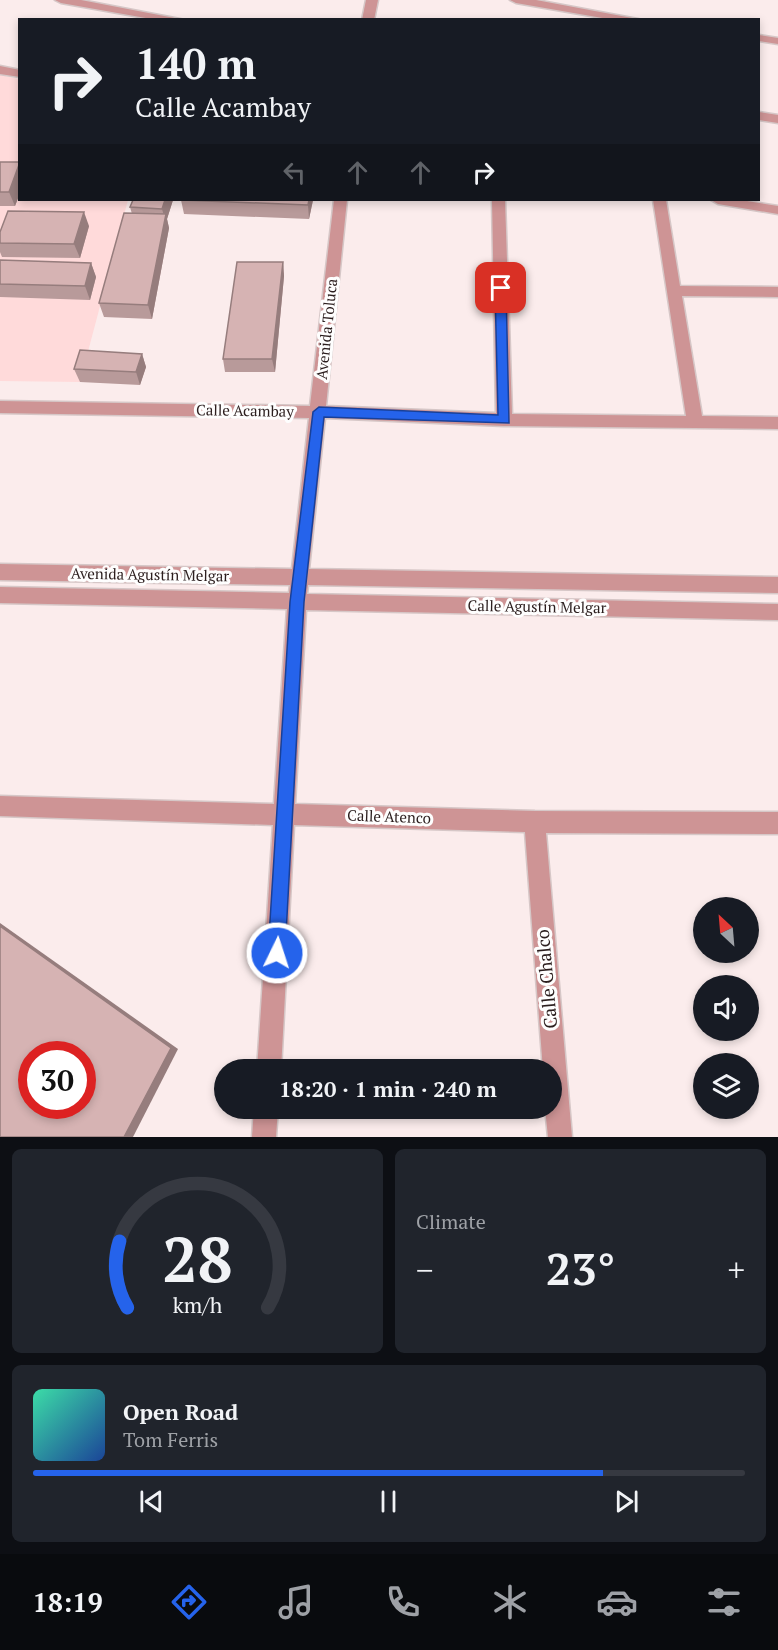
<!DOCTYPE html>
<html lang="en">
<head>
<meta charset="utf-8">
<style>
	:root { --surface:#171b24; --page:#20242c; --text:#f1f3f6; --muted:#9ea1a6; --line:#363941; --accent:#2563eb }
	body { margin:0; font-family:"PT Serif",serif; background:var(--page); color:var(--text); height:100vh; display:flex; flex-direction:column; font-size:22px; white-space:nowrap }
	* { box-sizing:border-box; margin:0 }
	p { font-size:20px; color:var(--muted) }
	.icon { flex:none; width:33px; height:33px; fill:none; stroke:currentColor; stroke-width:2; stroke-linecap:round; stroke-linejoin:round }
	.map { position:relative; height:1137px; overflow:hidden }
	.drawer { display:flex; flex-direction:column; gap:12px; padding:12px; background:#0d0f14; flex:1 }
	.drawer>* { flex:none }
	.hud { position:absolute; left:18px; top:18px; width:742px; height:183px; border-radius:0px; box-shadow:0 3px 9px #0003; background:#171b24; color:var(--text); overflow:hidden }
	.needle { width:39px; rotate:334deg }
	.controls { position:absolute; left:693px; top:897px; display:grid; gap:12px }
	.controls a { display:grid; place-items:center; width:66px; height:66px; border-radius:50%; background:var(--surface); box-shadow:0 3px 9px #0003; font-size:30px }
	.speed { position:absolute; left:18px; top:1041px; display:flex; gap:12px; font-size:30px; font-weight:700; text-align:center }
	.speed>* { display:grid; place-content:center; width:78px; height:78px; border-radius:50%; background:var(--surface); box-shadow:0 3px 9px #0003; line-height:1 }
	.speed .limit { border:9px solid #d22; background:#fff; color:#111 }
	.pin { position:absolute; display:grid; place-items:center; width:51px; height:51px; color:#fff; margin:-26px; border-radius:12px; box-shadow:0 3px 9px #0006 }
	.me { position:absolute; width:66px; margin:-33px; rotate:4deg; stroke-linejoin:round; filter:drop-shadow(0 0 4px #0008) }
	.turn { display:flex; align-items:center; gap:21px; height:126px; padding:0 18px; font-size:27px }
	.turn .icon { width:78px; height:78px; stroke-width:2.5 }
	.turn b { display:block; font-size:42px; line-height:51px }
	.lanes { display:flex; align-items:center; height:57px; padding:0 18px; background:#0003; justify-content:center; gap:30px; direction:ltr }
	.lanes .off { opacity:.35 }
	.big { font-size:45px; font-weight:700; line-height:1.1 }
	.drawer .widget { flex:1; display:flex; flex-direction:column; justify-content:center; gap:9px; min-width:0; padding:0 21px; border-radius:9px; background:var(--page) }
	.drawer .dial { align-items:center; gap:0 }
	.dial svg { height:156px; overflow:visible; fill:none; stroke:var(--line); stroke-width:7; stroke-linecap:round; text-anchor:middle }
	.dial text { fill:var(--text); stroke:none }
	.song { display:flex; align-items:center; gap:18px }
	.cover { width:72px; height:72px; border-radius:9px; background:linear-gradient(135deg,hsl(160 70% 55%),hsl(220 70% 35%)) }
	.played { height:6px; border-radius:3px; background:linear-gradient(90deg,var(--accent) 80%,var(--line) 80%) }
	.keys { display:flex; justify-content:space-around; direction:ltr }
	.heat { display:flex; justify-content:space-between; align-items:center; font-size:33px; direction:ltr }
	.drawer .tiles { flex:1; display:grid; gap:12px; grid-template-columns:1fr 1fr }
	.widget:last-child { grid-column:span 2 }
	.trip { position:absolute; left:214px; top:1059px; width:348px; height:60px; border-radius:30px; background:var(--surface); box-shadow:0 3px 9px #0003; font-weight:700; line-height:60px; text-align:center }
	.menu { display:flex; height:96px; justify-content:space-around; align-items:center; background:#090b0e; color:var(--muted) }
	.menu .icon { width:42px; height:42px }
	.menu .current { color:var(--accent) }
	.menu b { font-size:27px; color:var(--text) }
	.map>svg:first-child { display:block }
	.built { fill:#ffdada }
	.lines { fill:none; stroke-linecap:round; stroke-linejoin:round }
	.minor-casing { stroke:#d6c7c7; stroke-width:3 }
	.minor { fill:#ce9495; fill-rule:evenodd }
	.wall { fill:#b89a9a }
	.shaded-wall { fill:#967d7d }
	.building { fill:#d6b3b3; stroke:#967d7d; stroke-width:1.5; fill-rule:evenodd }
	.route { fill:#2563eb; stroke:#184099; stroke-width:1.5 }
	.labels { text-anchor:middle; stroke-width:6; stroke-linejoin:round; paint-order:stroke }
	.street-label { font-size:15px; fill:#2b1e1e; stroke:#fefefe }
	.near-street-label { font-size:18px; fill:#2b1e1e; stroke:#fefefe }
</style>
</head>
<body>
<div class="map">
<svg width="778" height="1137" viewBox="0 0 778 1137">
	<rect width="100%" height="100%" fill="#fbecec"/>
	<polygon class="built" points="0,75 19,79 20,200 128,200 80,382 0,381"/>
	<g class="lines">
		<g class="minor-casing">
			<g id="minor">
				<polygon points="55,0 81,0 185,20 157,20 61,3"/>
				<polygon points="366,0 378,0 374,20 362,20"/>
				<polygon points="510,0 536,0 643,20 614,20 516,3"/>
				<polygon points="759,35 778,38 778,44 759,41"/>
				<polygon points="0,66 20,70 20,77 0,74"/>
				<polygon points="759,112 778,115 778,123 759,120"/>
				<polygon points="334,200 347,200 326,406 496,413 492,200 505,200 512,414 686,416 653,200 666,200 680,286 778,287 778,297 682,296 702,416 778,417 778,429 504,426 325,418 309,569 778,577 778,593 308,585 307,594 778,604 778,620 306,610 295,804 535,811 778,812 778,834 546,833 572,1137 548,1137 545,1108 552,1108 552,1070 543,1070 525,832 294,825 281,1070 257,1070 273,825 0,816 0,796 274,804 287,609 0,603 0,587 289,593 290,585 0,580 0,564 292,569 309,418 0,413 0,401 310,406"/>
				<polygon points="711,200 741,200 778,206 778,214 718,204"/>
				<polygon points="254,1108 278,1108 276,1137 252,1137"/>
			</g>
		</g>
		<use href="#minor" class="minor"/>
	</g>
	<g class="wall">
		<polygon points="0,162 20,162 20,193 15,206 0,206"/>
		<polygon points="133,200 173,200 167,219 169,228 152,319 104,317 99,303 132,214 130,207"/>
		<polygon points="181,200 313,200 309,219 184,214"/>
		<polygon points="89,226 80,258 2,257 0,252 0,232"/>
		<polygon points="0,260 91,263 96,277 90,300 0,297"/>
		<polygon points="283,262 284,276 275,372 225,372 223,359"/>
		<polygon points="142,354 146,367 140,385 80,382 74,369"/>
	</g>
	<g class="shaded-wall">
		<polygon points="20,163 20,193 15,206 9,192"/>
		<polygon points="165,200 173,200 167,219 169,228 152,319 148,305 165,219 162,209"/>
		<polygon points="309,200 313,200 309,219 308,205"/>
		<polygon points="84,212 89,226 80,258 74,244"/>
		<polygon points="283,262 284,276 275,372 272,359"/>
		<polygon points="91,263 96,277 90,300 85,286"/>
		<polygon points="142,354 146,367 140,385 136,372"/>
		<polygon points="0,923 178,1049 133,1137 124,1137 0,926"/>
	</g>
	<g class="building">
		<polygon points="0,162 20,162 9,192 0,192"/>
		<polygon points="133,200 165,200 162,209 130,207"/>
		<polygon points="181,200 309,200 308,205"/>
		<polygon points="8,211 84,212 74,244 0,243 0,232"/>
		<polygon points="124,213 166,214 148,305 99,303"/>
		<polygon points="0,260 91,263 85,286 0,284"/>
		<polygon points="237,262 283,262 272,359 223,359"/>
		<polygon points="80,350 142,354 136,372 74,369"/>
		<path d="M0 926 171 1048 124 1137H0ZM32 1054H82V1106H32Z"/>
	</g>
	<polygon class="route" points="501,284 506,288 509,423 324,417 304,602 285,953 283,959 277,961 271,959 268,953 290,602 313,412 319,407 498,415 495,288"/>
	<g class="labels">
		<g class="street-label">
			<text transform="translate(327 329) rotate(-84)" y="5">Avenida Toluca</text>
			<text transform="translate(245 411) rotate(1)" y="5">Calle Acambay</text>
			<text transform="translate(150 575) rotate(1)" y="5">Avenida Agustín Melgar</text>
			<text transform="translate(537 607) rotate(1)" y="5">Calle Agustín Melgar</text>
			<text transform="translate(389 817) rotate(2)" y="5">Calle Atenco</text>
		</g>
		<g class="near-street-label">
			<text transform="translate(547 979) rotate(-95)" y="6">Calle Chalco</text>
		</g>
	</g>
</svg>
<div class="controls">
<a><svg class="needle" viewBox="-14 -14 28 28"><path d="M0-13l5 13h-10z" fill="#e53935"/><path d="M0 13l5-13h-10z" fill="#9ea1a6"/></svg></a>
<a><svg class="icon" aria-label="sound" viewBox="0 0 24 24"><path d="M4 9h4l5-4v14l-5-4H4zM17 9q2 3 0 6"/></svg></a>
<a><svg class="icon" aria-label="layers" viewBox="0 0 24 24"><path d="M12 4l9 5-9 5-9-5zM3 14l9 5 9-5"/></svg></a>
</div>
<div class="speed"><div class="limit">30</div></div>
<div class="pin" style="left:501px;top:288px;background:#d93025"><svg class="icon" aria-label="arrive" viewBox="0 0 24 24"><path d="M6 21V4h12l-3 4 3 4H6"/></svg></div>
<svg class="me" style="left:277px;top:953px" viewBox="-20 -20 40 40"><circle r="17" fill="#2563eb" stroke="#fff" stroke-width="3"/><path d="M0-11L8 9 0 5-8 9z" fill="#fff"/></svg>
<div class="trip">18:20 · 1 min · 240 m</div>
<div class="hud">
<div class="turn"><svg class="icon" aria-label="right" viewBox="0 0 24 24"><path d="M7 20v-9h11M14 6l5 5-5 5"/></svg><div><b>140 m</b>Calle Acambay</div></div>
<div class="lanes"><svg class="icon off" aria-label="left" viewBox="0 0 24 24"><path d="M17 20v-9H6M10 6l-5 5 5 5"/></svg><svg class="icon off" aria-label="ahead" viewBox="0 0 24 24"><path d="M12 20V5M6 11l6-6 6 6"/></svg><svg class="icon off" aria-label="ahead" viewBox="0 0 24 24"><path d="M12 20V5M6 11l6-6 6 6"/></svg><svg class="icon" aria-label="right" viewBox="0 0 24 24"><path d="M7 20v-9h11M14 6l5 5-5 5"/></svg></div>
</div>
</div>
<section class="drawer">
<div class="tiles">
<div class="widget dial"><svg viewBox="0 0 100 80">
<path d="M14 69A42 42 0 1 1 86 69"/>
<path d="M14 69A42 42 0 0 1 10 35" stroke="#2563eb"/>
<text x="50" y="56" font-size="32" font-weight="700">28</text>
<text x="50" y="72" font-size="11">km/h</text>
</svg></div>
<div class="widget"><p>Climate</p>
<div class="heat"><a>−</a><b class="big">23°</b><a>+</a></div>
</div>
<div class="widget">
<div class="song"><i class="cover"></i><div><b>Open Road</b><p>Tom Ferris</p></div></div>
<div class="played"></div>
<div class="keys"><svg class="icon" aria-label="previous" viewBox="0 0 24 24"><path d="M18 5L8 12l10 7zM5 5v14"/></svg><svg class="icon" aria-label="pause" viewBox="0 0 24 24"><path d="M8 5v14M16 5v14"/></svg><svg class="icon" aria-label="next" viewBox="0 0 24 24"><path d="M6 5l10 7-10 7zM19 5v14"/></svg></div>
</div>
</div>
</section>
<nav class="menu">
<b>18:19</b>
<svg class="icon current" aria-label="directions" viewBox="0 0 24 24"><path d="M12 3l9 9-9 9-9-9zM9 14v-3h6M13 9l2 2-2 2"/></svg>
<svg class="icon" aria-label="music" viewBox="0 0 24 24"><path d="M9 18V5l10-2v13"/><circle cx="6" cy="18" r="3"/><circle cx="16" cy="16" r="3"/></svg>
<svg class="icon" aria-label="phone" viewBox="0 0 24 24"><path d="M5 4h4l2 5-3 2q2 4 5 5l2-3 5 2v4C11 20 4 13 5 4z"/></svg>
<svg class="icon" aria-label="climate" viewBox="0 0 24 24"><path d="M12 3v18M4 7l16 10M4 17L20 7"/></svg>
<svg class="icon" aria-label="car" viewBox="0 0 24 24"><path d="M5 17H2v-5l4-1 3-4h7l3 4 3 1v5h-3M9 17h6M6 11h13"/><circle cx="7" cy="17" r="2"/><circle cx="17" cy="17" r="2"/></svg>
<svg class="icon" aria-label="filters" viewBox="0 0 24 24"><path d="M4 7h16M4 17h16"/><circle cx="9" cy="7" r="2"/><circle cx="15" cy="17" r="2"/></svg>
</nav>
</body>
</html>
